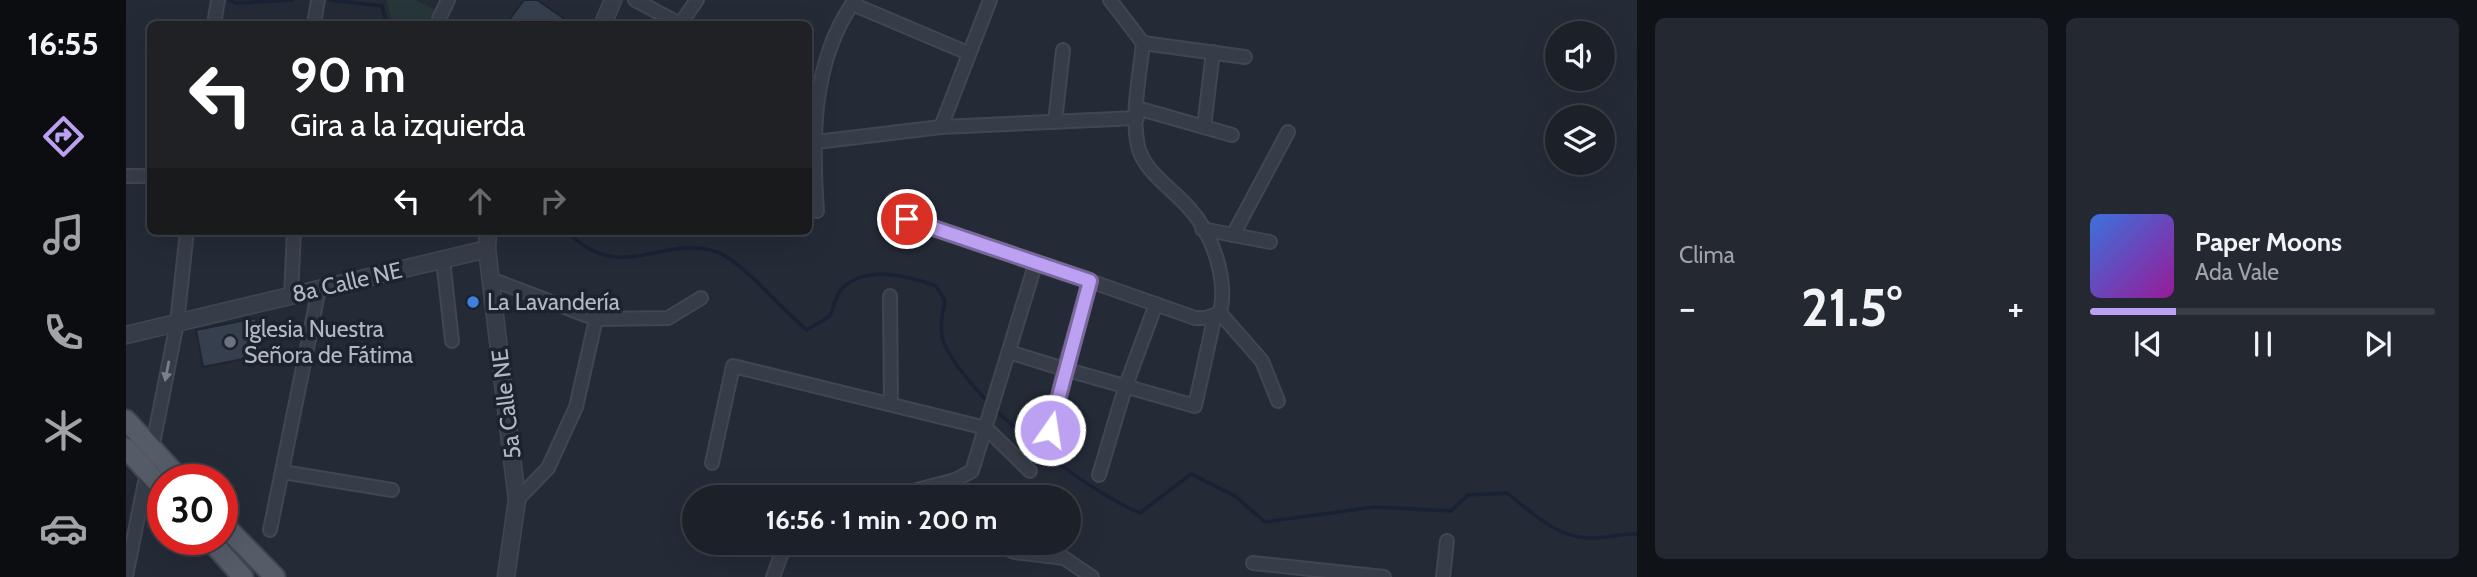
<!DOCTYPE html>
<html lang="es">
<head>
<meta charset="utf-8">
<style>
	:root { --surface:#1b2029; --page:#242831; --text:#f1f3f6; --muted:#a0a3a8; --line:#393e46; --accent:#bca0f2 }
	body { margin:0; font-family:Cabin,sans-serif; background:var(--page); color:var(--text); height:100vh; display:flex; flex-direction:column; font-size:26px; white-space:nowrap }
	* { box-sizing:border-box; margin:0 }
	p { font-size:23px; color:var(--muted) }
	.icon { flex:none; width:38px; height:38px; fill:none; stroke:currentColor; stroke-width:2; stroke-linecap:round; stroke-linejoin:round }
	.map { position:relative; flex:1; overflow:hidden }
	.side { display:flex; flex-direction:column; gap:18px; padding:18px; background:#0f1217; width:840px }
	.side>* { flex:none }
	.top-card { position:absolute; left:21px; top:21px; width:665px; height:214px; border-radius:10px; box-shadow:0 7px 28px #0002,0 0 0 2px var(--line); background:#202124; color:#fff; overflow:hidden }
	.buttons { position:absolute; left:1419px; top:21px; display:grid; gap:14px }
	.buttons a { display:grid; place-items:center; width:70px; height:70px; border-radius:50%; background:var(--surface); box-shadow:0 7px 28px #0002,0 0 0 2px var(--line); font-size:35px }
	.speed { position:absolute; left:21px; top:464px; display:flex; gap:14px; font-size:35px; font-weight:700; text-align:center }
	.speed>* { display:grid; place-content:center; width:91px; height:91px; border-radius:50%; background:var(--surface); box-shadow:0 7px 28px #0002,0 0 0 2px var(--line); line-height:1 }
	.speed .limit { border:10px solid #d22; background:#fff; color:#111 }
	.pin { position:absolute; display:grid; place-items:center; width:60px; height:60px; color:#fff; margin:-30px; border:4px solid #fff; border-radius:50%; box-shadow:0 2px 7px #0007 }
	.me { position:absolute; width:77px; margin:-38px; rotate:13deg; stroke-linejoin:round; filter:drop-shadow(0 0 5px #0008) }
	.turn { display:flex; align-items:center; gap:24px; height:147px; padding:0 28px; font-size:32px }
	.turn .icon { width:91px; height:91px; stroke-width:2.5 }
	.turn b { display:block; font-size:49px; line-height:60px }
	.lanes { display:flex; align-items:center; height:66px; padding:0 28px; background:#0003; justify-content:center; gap:35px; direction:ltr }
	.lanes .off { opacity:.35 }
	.big { font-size:52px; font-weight:700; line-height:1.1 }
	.side .widget { flex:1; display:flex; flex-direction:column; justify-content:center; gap:10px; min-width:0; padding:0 24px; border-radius:10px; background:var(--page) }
	.song { display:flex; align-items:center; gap:21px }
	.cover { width:84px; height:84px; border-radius:10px; background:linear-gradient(135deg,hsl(220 70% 55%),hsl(300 70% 35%)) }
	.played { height:7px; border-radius:4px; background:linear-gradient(90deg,var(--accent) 25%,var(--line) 25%) }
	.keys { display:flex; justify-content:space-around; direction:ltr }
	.heat { display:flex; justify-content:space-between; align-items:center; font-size:38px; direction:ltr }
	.side .tiles { flex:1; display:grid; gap:18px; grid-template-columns:repeat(2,1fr) }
	.trip { position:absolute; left:556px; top:485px; width:399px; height:70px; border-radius:35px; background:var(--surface); box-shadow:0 7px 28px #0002,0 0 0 2px var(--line); font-weight:700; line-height:70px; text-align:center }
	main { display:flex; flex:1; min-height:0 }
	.dock { display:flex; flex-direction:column; width:126px; justify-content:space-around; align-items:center; background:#0b0d10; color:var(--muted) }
	.dock .icon { width:49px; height:49px }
	.dock .active { color:var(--accent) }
	.dock b { font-size:32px; color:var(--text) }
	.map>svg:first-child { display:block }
	.green { fill:#263639 }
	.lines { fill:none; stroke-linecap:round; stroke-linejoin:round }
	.stream { stroke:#182234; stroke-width:3.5 }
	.building { fill:#363f4e; stroke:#1f252f; stroke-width:2 }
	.minor-casing { stroke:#404751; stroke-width:16 }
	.tertiary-casing { stroke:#404751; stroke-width:19 }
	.primary-casing { stroke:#404751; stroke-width:23 }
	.minor { stroke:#373d48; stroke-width:12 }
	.tertiary { stroke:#373d48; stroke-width:16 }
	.primary { stroke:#555c68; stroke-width:19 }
	.oneway { fill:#7b818c }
	.route-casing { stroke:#7a689d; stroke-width:18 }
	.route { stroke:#bca0f2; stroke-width:12 }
	.shop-dot { fill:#3f7fe0; stroke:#1d232d; stroke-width:2.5 }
	.worship-dot { fill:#6b7280; stroke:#1d232d; stroke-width:2.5 }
	.labels { text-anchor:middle; stroke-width:7; stroke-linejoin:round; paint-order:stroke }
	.street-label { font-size:23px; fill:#b2b8c4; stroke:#1d232d }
	.poi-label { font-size:23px; fill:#b2b8c4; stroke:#1d232d; text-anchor:start }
</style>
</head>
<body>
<main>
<nav class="dock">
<b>16:55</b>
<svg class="icon active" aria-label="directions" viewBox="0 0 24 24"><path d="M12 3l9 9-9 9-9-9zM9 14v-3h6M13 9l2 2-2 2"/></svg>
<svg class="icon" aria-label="music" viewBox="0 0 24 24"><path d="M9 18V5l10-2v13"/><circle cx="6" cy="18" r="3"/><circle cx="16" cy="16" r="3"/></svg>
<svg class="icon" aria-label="phone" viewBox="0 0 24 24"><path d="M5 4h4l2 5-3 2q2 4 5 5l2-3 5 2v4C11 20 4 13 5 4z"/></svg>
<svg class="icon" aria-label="climate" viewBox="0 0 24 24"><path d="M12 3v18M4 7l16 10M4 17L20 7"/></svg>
<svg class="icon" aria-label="car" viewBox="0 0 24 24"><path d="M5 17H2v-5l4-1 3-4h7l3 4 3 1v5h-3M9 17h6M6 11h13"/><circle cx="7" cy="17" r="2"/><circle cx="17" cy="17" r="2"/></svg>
</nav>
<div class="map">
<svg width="1511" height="577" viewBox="0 0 1511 577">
	<rect width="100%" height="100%" fill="#242b37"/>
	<polygon class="green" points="260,0 290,0 312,11 307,21 313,24 267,24"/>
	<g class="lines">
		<g class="stream">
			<polyline points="103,0 110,3 167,0"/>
			<polyline points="204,0 256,6 261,24"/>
			<path d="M440 231C497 287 534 233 591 252 616 261 657 311 681 330L704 316C707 308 709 297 715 290 737 264 783 276 810 286L819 301C816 314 813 331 818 343 845 402 955 488 1014 513L1065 474 1109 496 1139 522 1248 507 1325 511 1342 495 1381 493C1405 512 1430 537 1462 538 1479 539 1494 533 1511 534"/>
		</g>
	</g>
	<g class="building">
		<polygon points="398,0 411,0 446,24 380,24"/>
		<polygon points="130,318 137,355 77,367 70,330"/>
	</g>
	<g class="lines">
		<g class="minor-casing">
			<g id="minor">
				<polyline points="509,0 554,24 571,0"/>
				<polyline points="984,0 1017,43 1119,57"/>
				<polyline points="726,4 842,53"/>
				<polyline points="313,19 322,0"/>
				<polyline points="88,24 92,0"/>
				<polyline points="188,24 192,0"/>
				<polyline points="1011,108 1106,135"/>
				<polyline points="929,122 937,50"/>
				<polyline points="815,127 864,0"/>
				<polyline points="1078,127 1087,52"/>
				<polyline points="682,143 815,127 1011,118"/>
				<polyline points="0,176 24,176"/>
				<polyline points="767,200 781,219 910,262"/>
				<path d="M691 211C686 140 685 61 729 0"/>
				<polyline points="1076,229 1144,242"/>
				<polyline points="1107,235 1162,132"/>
				<polyline points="317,260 326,341"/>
				<polyline points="365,279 470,319 542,318 575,298"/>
				<polyline points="165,296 168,231"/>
				<polyline points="764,296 765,404"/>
				<polyline points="1094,313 1136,361 1152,401"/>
				<polyline points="883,352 938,369 964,281"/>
				<polyline points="924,430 938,369 1069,406 1089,315"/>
				<polyline points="26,449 51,323 61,231"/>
				<polyline points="586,463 607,366 860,428 904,471"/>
				<polyline points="157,472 266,490"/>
				<polyline points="973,475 999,388 1030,304"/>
				<path d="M688 497 699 493 772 495 829 480 846 471 910 262 1069 318H1080L1094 313C1102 280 1087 234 1063 208 1047 189 1017 171 1012 146 1005 113 1014 75 1017 43"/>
				<polyline points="391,500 422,468 450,407 470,319"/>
				<polyline points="144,530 193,289"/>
				<polyline points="864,542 889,552 938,558 966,577"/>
				<polyline points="1127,563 1258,577"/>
				<polyline points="0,576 21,472"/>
				<polyline points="647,577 660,542"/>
				<polyline points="1317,577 1321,541"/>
			</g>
		</g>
		<g class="tertiary-casing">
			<g id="tertiary">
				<polyline points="477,24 487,0"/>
				<polyline points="362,231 361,249 391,500 380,577"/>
				<polyline points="0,335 361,249"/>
			</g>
		</g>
		<g class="primary-casing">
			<g id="primary">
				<polyline points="0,420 55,480"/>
				<polyline points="0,448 37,489"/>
				<polyline points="96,523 149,577"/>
				<polyline points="83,539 117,577"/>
			</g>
		</g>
		<use href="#minor" class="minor"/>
		<use href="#tertiary" class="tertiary"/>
		<use href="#primary" class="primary"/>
	</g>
	<defs><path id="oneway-solid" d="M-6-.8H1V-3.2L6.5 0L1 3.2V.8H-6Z" transform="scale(1.75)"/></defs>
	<use class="oneway" href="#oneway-solid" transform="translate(41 371) rotate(101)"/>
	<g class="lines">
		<g class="route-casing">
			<polyline id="route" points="781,219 964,281 924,430"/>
		</g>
		<use href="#route" class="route"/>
	</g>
	<circle class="shop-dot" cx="347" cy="302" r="7"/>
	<circle class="worship-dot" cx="104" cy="342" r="7"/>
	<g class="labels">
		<g class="street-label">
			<text transform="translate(221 282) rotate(-13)" y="8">8a Calle NE</text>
			<text transform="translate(380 404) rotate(-97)" y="8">5a Calle NE</text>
		</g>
		<g class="poi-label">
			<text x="361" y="310">La Lavandería</text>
			<text x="118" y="337">Iglesia Nuestra<tspan x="118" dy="26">Señora de Fátima</tspan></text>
		</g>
	</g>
</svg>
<div class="buttons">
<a><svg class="icon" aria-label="sound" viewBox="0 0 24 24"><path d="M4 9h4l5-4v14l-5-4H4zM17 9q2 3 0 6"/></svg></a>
<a><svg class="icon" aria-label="layers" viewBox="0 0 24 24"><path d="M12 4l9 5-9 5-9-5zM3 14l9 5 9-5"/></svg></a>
</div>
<div class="speed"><div class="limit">30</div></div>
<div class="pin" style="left:781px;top:219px;background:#d93025"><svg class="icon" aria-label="arrive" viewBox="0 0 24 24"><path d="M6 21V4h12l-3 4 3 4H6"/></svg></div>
<svg class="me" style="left:924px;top:430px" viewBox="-20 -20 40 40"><circle r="17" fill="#bca0f2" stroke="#fff" stroke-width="3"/><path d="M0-11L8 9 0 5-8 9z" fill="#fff"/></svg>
<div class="trip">16:56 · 1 min · 200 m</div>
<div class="top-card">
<div class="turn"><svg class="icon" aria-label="left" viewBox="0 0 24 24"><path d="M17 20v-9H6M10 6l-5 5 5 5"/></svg><div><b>90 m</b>Gira a la izquierda</div></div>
<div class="lanes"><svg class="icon" aria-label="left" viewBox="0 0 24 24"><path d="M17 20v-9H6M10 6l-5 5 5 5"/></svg><svg class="icon off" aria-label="ahead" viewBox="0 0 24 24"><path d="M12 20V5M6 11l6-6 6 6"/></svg><svg class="icon off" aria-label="right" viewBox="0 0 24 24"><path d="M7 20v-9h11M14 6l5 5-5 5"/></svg></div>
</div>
</div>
<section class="side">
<div class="tiles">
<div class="widget"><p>Clima</p>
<div class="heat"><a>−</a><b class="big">21.5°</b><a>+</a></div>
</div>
<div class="widget">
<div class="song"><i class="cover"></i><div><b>Paper Moons</b><p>Ada Vale</p></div></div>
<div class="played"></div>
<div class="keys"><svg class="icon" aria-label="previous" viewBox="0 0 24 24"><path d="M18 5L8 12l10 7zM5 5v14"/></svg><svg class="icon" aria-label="pause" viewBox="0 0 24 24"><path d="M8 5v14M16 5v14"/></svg><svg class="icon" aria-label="next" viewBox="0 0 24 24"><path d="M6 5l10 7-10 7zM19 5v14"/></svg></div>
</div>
</div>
</section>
</main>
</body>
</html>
